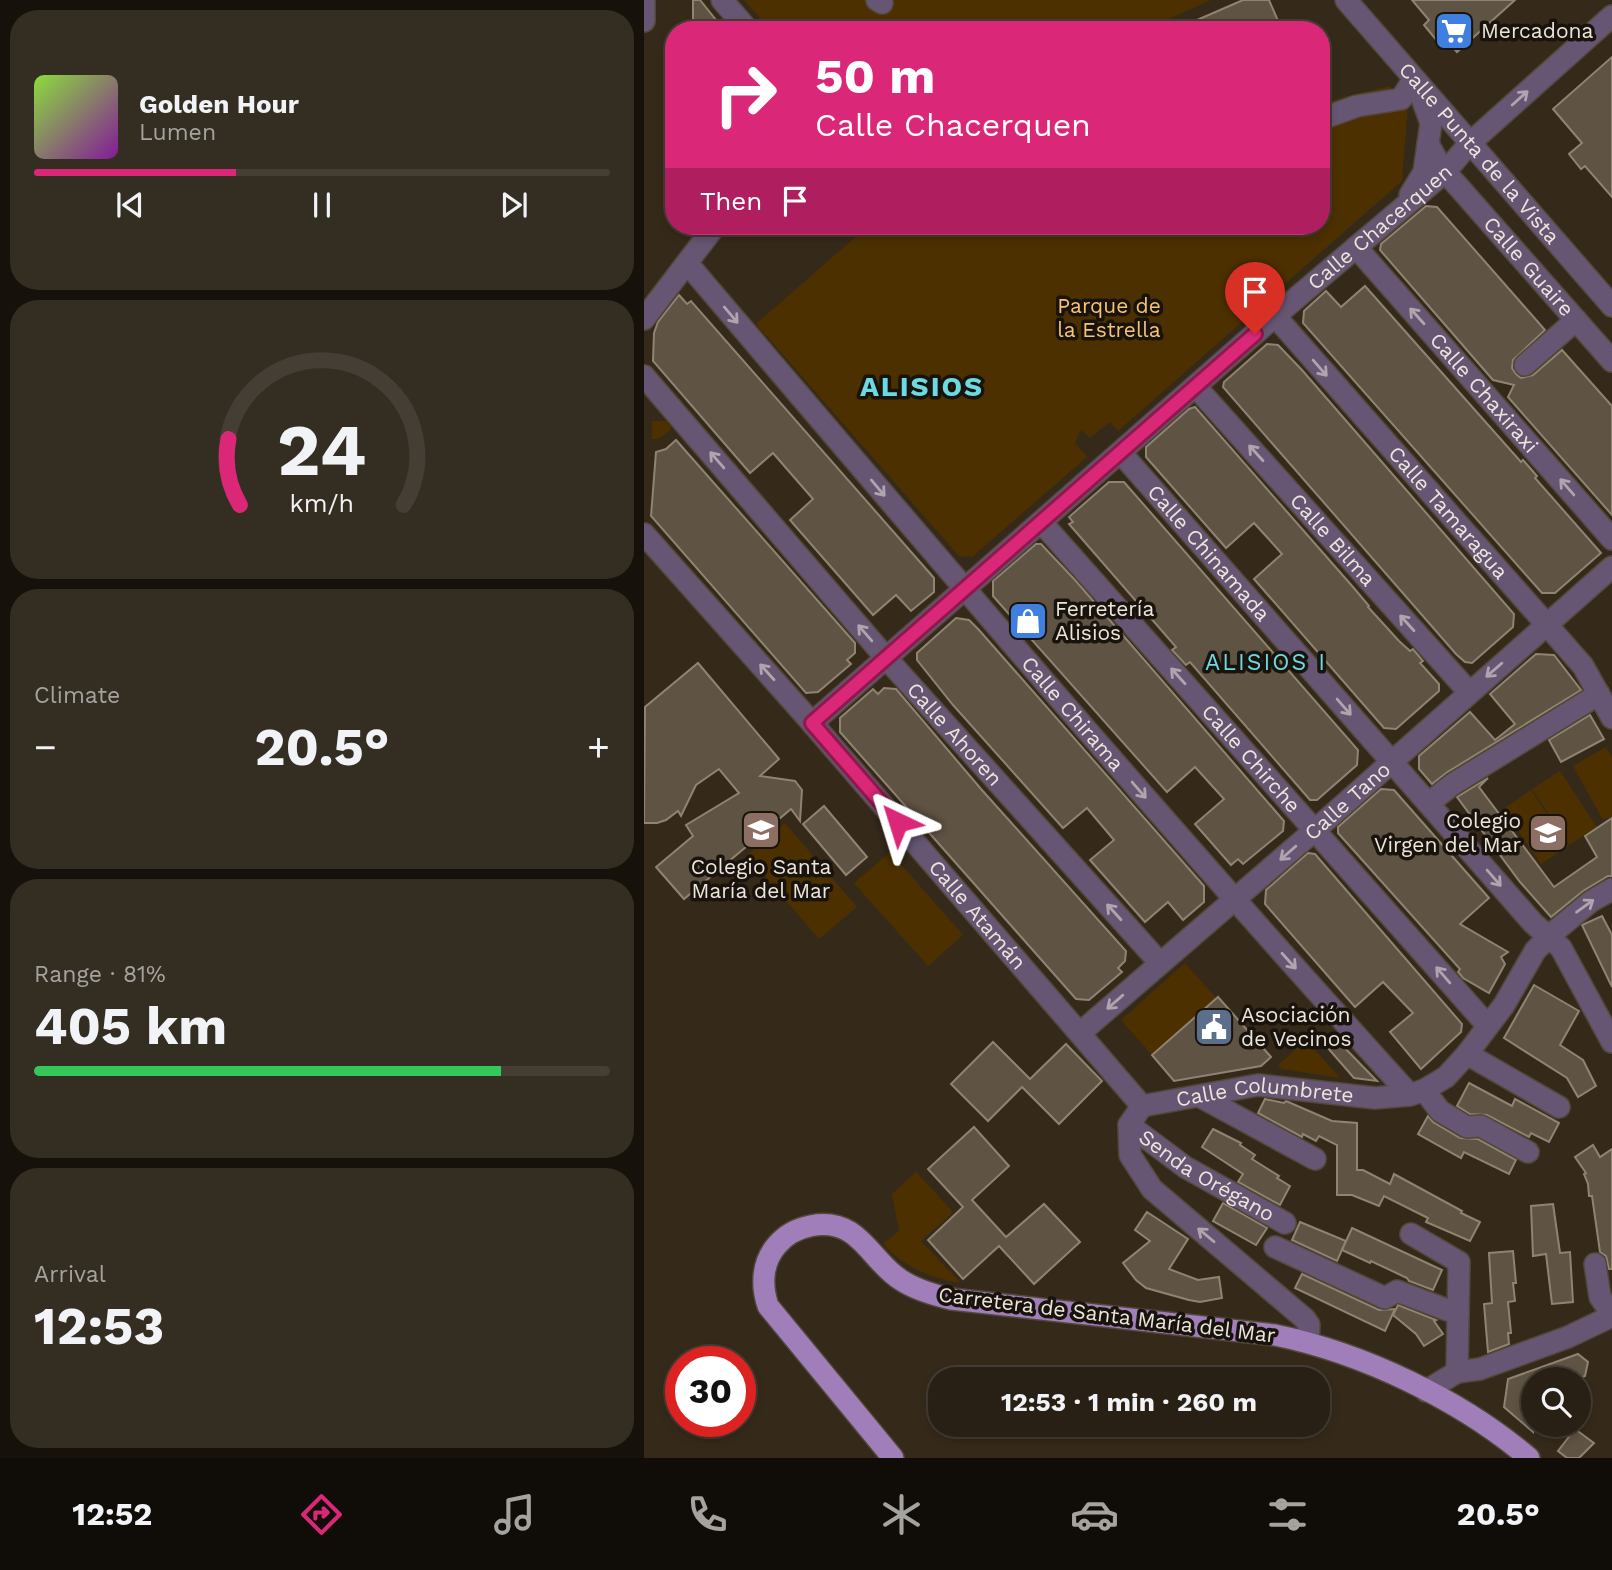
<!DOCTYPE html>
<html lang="en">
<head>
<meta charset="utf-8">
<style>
	:root { --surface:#282014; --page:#342d22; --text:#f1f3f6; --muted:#a5a3a0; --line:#443e34; --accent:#db2777 }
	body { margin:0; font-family:"Work Sans",sans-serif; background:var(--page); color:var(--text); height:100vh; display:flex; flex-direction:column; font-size:26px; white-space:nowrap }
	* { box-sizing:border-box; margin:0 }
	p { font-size:23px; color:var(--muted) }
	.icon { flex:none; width:38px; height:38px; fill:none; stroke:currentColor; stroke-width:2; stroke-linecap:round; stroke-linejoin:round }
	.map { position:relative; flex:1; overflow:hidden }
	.drawer { display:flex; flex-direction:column; gap:10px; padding:10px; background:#16120b; width:644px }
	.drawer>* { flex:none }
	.banner { position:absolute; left:21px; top:21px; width:665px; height:214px; border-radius:28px; box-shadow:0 4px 10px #0003,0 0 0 2px var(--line); background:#db2777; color:#fff; overflow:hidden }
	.tools { position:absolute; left:877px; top:1367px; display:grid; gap:14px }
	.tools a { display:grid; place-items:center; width:70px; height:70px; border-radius:50%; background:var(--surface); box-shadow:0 4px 10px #0003,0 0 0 2px var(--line); font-size:35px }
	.speed { position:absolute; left:21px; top:1346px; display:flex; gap:14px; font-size:35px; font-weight:700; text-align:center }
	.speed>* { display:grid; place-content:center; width:91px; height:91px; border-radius:50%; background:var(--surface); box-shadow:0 4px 10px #0003,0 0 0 2px var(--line); line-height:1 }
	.speed .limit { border:10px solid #d22; background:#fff; color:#111 }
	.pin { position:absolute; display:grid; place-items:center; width:60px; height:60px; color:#fff; margin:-72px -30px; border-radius:50% 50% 50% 0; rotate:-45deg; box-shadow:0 0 7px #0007 }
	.pin .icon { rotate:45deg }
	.me { position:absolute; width:77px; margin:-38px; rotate:319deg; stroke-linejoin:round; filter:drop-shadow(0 0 5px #0008) }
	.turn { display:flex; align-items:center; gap:24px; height:147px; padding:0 35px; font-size:32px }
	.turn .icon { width:91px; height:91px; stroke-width:2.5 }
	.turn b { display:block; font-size:49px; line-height:60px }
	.then { display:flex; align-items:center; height:66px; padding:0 35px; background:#0003; gap:14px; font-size:26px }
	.big { font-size:52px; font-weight:700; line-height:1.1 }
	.drawer .tile { flex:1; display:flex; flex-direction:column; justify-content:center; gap:10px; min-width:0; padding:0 24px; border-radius:28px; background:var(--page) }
	.drawer .dial { align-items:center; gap:0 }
	.dial svg { height:182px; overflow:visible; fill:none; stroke:var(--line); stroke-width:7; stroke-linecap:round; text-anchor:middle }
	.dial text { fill:var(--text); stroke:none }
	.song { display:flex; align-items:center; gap:21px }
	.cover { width:84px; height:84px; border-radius:10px; background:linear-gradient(135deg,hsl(90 70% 55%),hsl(290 70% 35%)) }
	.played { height:7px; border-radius:4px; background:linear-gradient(90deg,var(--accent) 35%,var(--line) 35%) }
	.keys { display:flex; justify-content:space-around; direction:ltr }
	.heat { display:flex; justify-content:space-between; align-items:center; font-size:38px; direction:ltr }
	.charge { height:10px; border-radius:5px; background:linear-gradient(90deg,#34c759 81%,var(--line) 0) }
	.trip { position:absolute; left:284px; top:1367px; width:402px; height:70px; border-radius:28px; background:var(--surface); box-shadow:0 4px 10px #0003,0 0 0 2px var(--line); font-weight:700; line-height:70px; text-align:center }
	.menu { display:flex; height:112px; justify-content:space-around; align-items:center; background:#100d08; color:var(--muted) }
	.menu .icon { width:49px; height:49px }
	.menu .active { color:var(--accent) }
	.menu b { font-size:32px; color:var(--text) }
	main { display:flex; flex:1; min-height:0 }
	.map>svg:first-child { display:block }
	.green { fill:#4c3000 }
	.building { fill:#5f5343; stroke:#908371; stroke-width:2 }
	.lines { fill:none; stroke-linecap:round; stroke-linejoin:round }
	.minor-casing { stroke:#524839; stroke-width:24 }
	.major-casing { stroke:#524839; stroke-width:24 }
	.minor { stroke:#665673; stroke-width:21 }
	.major { stroke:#a07eba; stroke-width:21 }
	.oneway { stroke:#b0a5ac }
	.route-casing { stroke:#8e194d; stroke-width:18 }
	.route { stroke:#db2777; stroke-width:12 }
	.labels { text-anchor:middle; stroke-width:7; stroke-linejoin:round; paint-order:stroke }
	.poi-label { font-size:21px; fill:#ece5db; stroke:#18130c; text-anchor:start }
	.street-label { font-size:21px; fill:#ece5db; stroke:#18130c }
	.park-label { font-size:21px; fill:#f7c274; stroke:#18130c }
	.neighbourhood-label { font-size:23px; letter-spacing:2px; fill:#6dd9e1; stroke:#18130c }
	.district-label { font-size:28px; font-weight:bold; letter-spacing:2px; fill:#6dd9e1; stroke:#18130c }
</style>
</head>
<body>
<main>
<section class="drawer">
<div class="tile">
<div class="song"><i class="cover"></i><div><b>Golden Hour</b><p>Lumen</p></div></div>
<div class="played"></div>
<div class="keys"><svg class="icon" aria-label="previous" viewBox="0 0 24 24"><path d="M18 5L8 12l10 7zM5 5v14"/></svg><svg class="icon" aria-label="pause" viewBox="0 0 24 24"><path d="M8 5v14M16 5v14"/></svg><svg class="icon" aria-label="next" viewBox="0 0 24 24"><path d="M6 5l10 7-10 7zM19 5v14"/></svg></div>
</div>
<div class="tile dial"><svg viewBox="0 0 100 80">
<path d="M14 69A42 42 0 1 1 86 69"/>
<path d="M14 69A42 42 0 0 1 9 40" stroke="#db2777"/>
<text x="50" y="56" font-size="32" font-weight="700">24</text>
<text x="50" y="72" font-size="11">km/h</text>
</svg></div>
<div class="tile"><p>Climate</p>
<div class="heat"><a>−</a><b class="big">20.5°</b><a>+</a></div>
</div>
<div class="tile"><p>Range · 81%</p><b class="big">405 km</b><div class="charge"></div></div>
<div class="tile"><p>Arrival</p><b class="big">12:53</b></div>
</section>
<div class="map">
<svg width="968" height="1458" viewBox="0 0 968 1458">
	<rect width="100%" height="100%" fill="#352a1a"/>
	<g class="green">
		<polygon points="100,0 567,0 500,30 127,30"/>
		<polygon points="745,86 764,106 758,181 474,431 466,422 446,438 437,429 431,443 443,457 328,557 315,556 112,324 224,226 677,226 677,103"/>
		<polygon points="8,421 22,421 28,429 14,439 8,439"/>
		<polygon points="962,747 968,758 968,816 959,820 929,766"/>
		<polygon points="916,771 953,827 925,845 888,789"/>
		<polygon points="887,790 924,846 897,864 859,809"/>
		<polygon points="141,823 213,907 175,939 103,855"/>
		<polygon points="246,852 319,935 284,966 210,883"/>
		<polygon points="541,963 572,998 508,1055 477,1020"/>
		<polygon points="662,1040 696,1078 638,1069 634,1065"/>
		<path d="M272 1172 309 1212 277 1241 315 1281 314 1283C285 1277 260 1267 239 1244L255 1231 248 1194Z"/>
	</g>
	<g class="building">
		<polygon points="49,0 56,0 80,30 49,30"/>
		<polygon points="599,0 625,0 638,30 530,30"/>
		<polygon points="768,0 871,0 813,52 800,37 794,42 780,25 785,20"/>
		<polygon points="968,57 968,197 941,166 937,169 925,154 938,143 909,109"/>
		<polygon points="782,206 793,207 901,330 869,360 868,368 872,374 877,378 889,375 918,350 968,406 968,515 864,397 870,385 849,380 736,250 737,244"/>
		<polygon points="721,286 877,462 879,460 893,476 891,478 957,553 911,593 898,593 659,323 660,311 682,291 697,307"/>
		<polygon points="35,295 43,304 47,301 290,578 290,592 267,611 252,595 229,615 146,520 169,499 129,453 106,473 9,361 10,333 14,322"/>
		<polygon points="623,344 634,345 658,370 870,614 869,627 828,663 821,662 812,654 579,387 580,382"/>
		<polygon points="551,407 709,587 725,606 724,607 755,641 766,651 769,649 779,661 776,663 795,684 795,691 752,729 740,728 610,579 638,554 621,535 610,523 582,548 502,457 502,447 545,409"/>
		<polygon points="32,440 211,643 211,653 203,660 207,664 174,692 162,693 7,516 12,452 22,449"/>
		<polygon points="465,482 480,482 714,750 713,765 673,800 666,800 546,662 542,665 528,650 532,647 425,524 429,522 425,517"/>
		<polygon points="392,544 397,544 431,580 640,821 639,831 599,864 594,859 587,865 551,824 580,799 551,767 523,792 349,596 349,581"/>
		<polygon points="312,618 325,620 335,630 560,886 560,902 539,920 524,902 501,922 446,860 470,840 443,808 419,828 309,705 273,660 273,653"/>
		<polygon points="892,654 910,655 937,690 802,773 788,784 775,769 775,756 826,712 851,740 871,724 846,694"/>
		<polygon points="54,663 135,759 116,776 151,781 158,790 156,821 147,809 40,899 12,867 49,836 42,825 95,793 75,769 52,785 37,816 34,811 22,820 13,823 0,823 1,707"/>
		<polygon points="240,688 252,689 337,789 482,951 481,961 474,968 478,972 445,1000 432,999 196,732 196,718 229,689 234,694"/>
		<polygon points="946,715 960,739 917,762 905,740"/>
		<polygon points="844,778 835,787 910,887 953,857 941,836 968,818 968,876 964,876 939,891 907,917 876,882 813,797"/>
		<polygon points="737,789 750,790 845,898 816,924 864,952 857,957 861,964 845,993 819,978 814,972 816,969 694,833 694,827"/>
		<polygon points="180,806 223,857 202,875 159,824"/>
		<polygon points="664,853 671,854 818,1024 817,1032 777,1069 746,1032 769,1013 739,982 711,1007 621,904 622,890"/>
		<polygon points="958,916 968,935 968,987 938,925"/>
		<polygon points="890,985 935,1011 916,1045 939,1060 952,1086 934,1097 923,1078 860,1038"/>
		<polygon points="574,997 627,1057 617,1066 530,1081 508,1055"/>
		<polygon points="692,1039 733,1081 710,1078 683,1047"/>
		<polygon points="349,1042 386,1079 422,1044 458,1081 415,1124 378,1087 344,1121 307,1084"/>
		<polygon points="825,1083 868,1106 871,1099 915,1123 905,1142 887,1133 885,1137 843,1115 826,1114 813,1106"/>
		<polygon points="621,1099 640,1103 642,1101 688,1121 713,1123 713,1170 719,1170 746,1184 750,1174 818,1211 817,1213 836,1222 826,1241 782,1222 784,1218 740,1196 735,1206 708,1195 693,1195 693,1145 675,1136 672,1141 659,1134 658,1137 614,1113"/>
		<polygon points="784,1116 789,1122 816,1138 834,1139 872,1160 865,1174 820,1152 817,1158 774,1134"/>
		<polygon points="330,1127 365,1166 328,1200 362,1237 400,1204 436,1242 390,1284 355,1246 319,1279 284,1240 319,1207 284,1169"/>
		<polygon points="569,1129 597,1143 596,1145 611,1155 608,1159 635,1176 633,1178 646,1186 636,1205 594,1182 599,1174 558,1147"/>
		<polygon points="949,1145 956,1157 968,1149 968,1269 965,1269 962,1256 956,1252 948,1196 945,1196 944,1184 940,1174 942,1173 931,1157"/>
		<polygon points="579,1203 623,1228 612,1245 569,1221"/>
		<polygon points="909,1204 916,1253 926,1252 929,1302 908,1304 902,1254 889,1256 887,1206"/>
		<polygon points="503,1212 544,1239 525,1269 554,1280 575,1277 578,1298 556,1302 545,1300 502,1288 492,1280 479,1263 506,1241 491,1230"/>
		<polygon points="656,1222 702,1241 693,1261 648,1240"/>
		<polygon points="708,1228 798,1270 789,1290 765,1281 763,1278 727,1261 726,1263 698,1250"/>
		<polygon points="869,1251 872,1283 869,1283 871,1301 864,1302 867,1333 864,1333 865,1344 844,1352 840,1304 848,1303 845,1253"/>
		<polygon points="658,1274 735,1310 751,1309 741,1331 651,1288"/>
		<polygon points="754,1305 792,1320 790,1321 799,1334 780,1346 772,1334 749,1315"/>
		<polygon points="934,1354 944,1362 941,1376 933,1379 889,1379 889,1432 860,1407 864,1379"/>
		<polygon points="931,1429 950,1443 935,1458 923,1458 914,1451"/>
	</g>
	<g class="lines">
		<g class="minor-casing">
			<g id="minor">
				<polyline points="78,0 104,30"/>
				<polyline points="233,0 238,3"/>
				<path id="s1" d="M702 0 968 306"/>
				<polyline points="0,21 0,0"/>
				<polyline points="677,119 713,106 757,99 770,79"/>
				<path id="s2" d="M784 144 797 167 968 361"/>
				<polyline points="766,195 780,172 787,123 776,93"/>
				<path id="s3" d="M712 247 968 539"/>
				<path id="s4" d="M43 263C281 543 519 823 766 1095"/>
				<path id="s5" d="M631 316 939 666 968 718"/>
				<polyline points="0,319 71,226"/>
				<polyline points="881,365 932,320"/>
				<path id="s6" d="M0 376 243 659 516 963"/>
				<path id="s7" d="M552 387 825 692"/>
				<path id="s8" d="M477 453 889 923 917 948 968 1042"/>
				<path id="s9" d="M398 523 844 1026"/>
				<path id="s10" d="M0 534 168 723 498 1106"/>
				<path id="s11" d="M168 723 631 316 801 172 826 143 968 16"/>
				<polyline points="785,803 809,784 955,694"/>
				<path id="s12" d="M436 1033 671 830 968 567"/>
				<polyline points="823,1054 915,1107"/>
				<polyline points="780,1090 796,1111 823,1127 837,1126 884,1152"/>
				<polyline points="557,1097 671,1159"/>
				<path id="s13" d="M485 1125 541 1167 641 1223"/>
				<polyline points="767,1234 815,1262 813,1372"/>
				<polyline points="631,1247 741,1298 753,1291 814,1314"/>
				<polyline points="951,1264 956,1297 968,1314"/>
				<path id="s14" d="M664 1342 665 1325 661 1319 508 1189 486 1155 485 1125 498 1106 614 1085 731 1098 766 1095 780 1090 802 1077 823 1054 860 1005 891 951 905 936 946 902 968 889"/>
				<polyline points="782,1391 813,1372 836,1369 924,1337 968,1316"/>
			</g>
		</g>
		<g class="major-casing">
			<path id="major" d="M249 1458 124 1306C117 1285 118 1262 133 1245 150 1225 183 1218 206 1232 225 1244 237 1268 257 1280 272 1290 290 1295 307 1299L631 1335C719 1353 817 1400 885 1458"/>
		</g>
		<use href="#minor" class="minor"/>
		<use href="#major" class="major"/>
	</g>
	<defs><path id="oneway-shaft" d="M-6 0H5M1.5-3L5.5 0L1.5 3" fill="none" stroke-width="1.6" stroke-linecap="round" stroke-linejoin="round" transform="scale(1.75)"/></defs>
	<g class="oneway">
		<use href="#oneway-shaft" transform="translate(876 98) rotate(-42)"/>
		<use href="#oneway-shaft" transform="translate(87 315) rotate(50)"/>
		<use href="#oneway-shaft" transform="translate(773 316) rotate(-132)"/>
		<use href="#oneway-shaft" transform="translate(676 368) rotate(49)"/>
		<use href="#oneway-shaft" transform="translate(612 453) rotate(-132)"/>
		<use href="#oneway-shaft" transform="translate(73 460) rotate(-131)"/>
		<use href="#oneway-shaft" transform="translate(923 487) rotate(-131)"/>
		<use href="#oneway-shaft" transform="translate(234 488) rotate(50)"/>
		<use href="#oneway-shaft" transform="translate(763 623) rotate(-132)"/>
		<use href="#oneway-shaft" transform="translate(221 633) rotate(-131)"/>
		<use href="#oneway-shaft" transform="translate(850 670) rotate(139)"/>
		<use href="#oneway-shaft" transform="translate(123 672) rotate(-132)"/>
		<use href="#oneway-shaft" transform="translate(534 676) rotate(-132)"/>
		<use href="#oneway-shaft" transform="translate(700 707) rotate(49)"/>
		<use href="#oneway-shaft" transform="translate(495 790) rotate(49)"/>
		<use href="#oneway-shaft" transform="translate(644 853) rotate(139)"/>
		<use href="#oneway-shaft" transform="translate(850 878) rotate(49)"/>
		<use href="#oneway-shaft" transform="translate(941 906) rotate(-36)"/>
		<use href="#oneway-shaft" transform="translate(470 912) rotate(-132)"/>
		<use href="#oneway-shaft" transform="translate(645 961) rotate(48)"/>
		<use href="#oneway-shaft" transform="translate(799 975) rotate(-131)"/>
		<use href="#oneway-shaft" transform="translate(471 1002) rotate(139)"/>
		<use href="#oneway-shaft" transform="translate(562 1235) rotate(-140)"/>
	</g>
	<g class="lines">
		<g class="route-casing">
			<polyline id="route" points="254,822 168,723 611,334"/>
		</g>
		<use href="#route" class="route"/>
	</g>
	<defs>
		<g id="supermarket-square" transform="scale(2.0125)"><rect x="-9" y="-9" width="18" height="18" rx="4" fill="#3f7fe0" stroke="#18130c"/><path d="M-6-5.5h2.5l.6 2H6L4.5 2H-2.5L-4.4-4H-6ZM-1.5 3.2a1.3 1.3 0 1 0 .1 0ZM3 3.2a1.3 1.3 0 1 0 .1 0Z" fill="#fff"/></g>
		<g id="shop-square" transform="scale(2.0125)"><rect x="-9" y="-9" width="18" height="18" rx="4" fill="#3f7fe0" stroke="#18130c"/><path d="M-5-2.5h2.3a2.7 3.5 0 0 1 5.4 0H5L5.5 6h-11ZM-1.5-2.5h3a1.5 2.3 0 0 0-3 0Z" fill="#fff"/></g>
		<g id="school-square" transform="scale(2.0125)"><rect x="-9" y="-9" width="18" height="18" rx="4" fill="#8d6e63" stroke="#18130c"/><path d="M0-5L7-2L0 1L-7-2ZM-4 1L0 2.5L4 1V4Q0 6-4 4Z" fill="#fff"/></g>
		<g id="civic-square" transform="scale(2.0125)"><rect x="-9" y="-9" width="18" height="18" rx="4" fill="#5c6f8a" stroke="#18130c"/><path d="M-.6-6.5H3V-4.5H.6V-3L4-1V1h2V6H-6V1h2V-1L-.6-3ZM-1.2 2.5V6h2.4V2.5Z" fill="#fff"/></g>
	</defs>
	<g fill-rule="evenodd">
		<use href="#supermarket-square" x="810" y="31"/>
		<use href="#shop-square" x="384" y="621"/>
		<use href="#school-square" x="117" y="830"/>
		<use href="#school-square" x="904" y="833"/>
		<use href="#civic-square" x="570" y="1027"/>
	</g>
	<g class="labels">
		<g class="poi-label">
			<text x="837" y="38">Mercadona</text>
			<text x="411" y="616">Ferretería<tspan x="411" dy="24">Alisios</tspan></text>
			<text x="877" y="828" text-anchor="end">Colegio<tspan x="877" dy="24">Virgen del Mar</tspan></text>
			<text x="117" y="874" text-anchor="middle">Colegio Santa<tspan x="117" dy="24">María del Mar</tspan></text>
			<text x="597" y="1022">Asociación<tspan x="597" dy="24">de Vecinos</tspan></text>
		</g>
		<g class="street-label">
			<text dy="7" stroke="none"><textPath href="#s1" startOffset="203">Calle Punta de la Vista</textPath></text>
			<text dy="7" stroke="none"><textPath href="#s11" startOffset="754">Calle Chacerquen</textPath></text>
			<text dy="7" stroke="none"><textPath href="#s2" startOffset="159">Calle Guaire</textPath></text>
			<text dy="7" stroke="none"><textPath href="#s3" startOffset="194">Calle Chaxiraxi</textPath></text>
			<text dy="7" stroke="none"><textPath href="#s5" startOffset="262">Calle Tamaragua</textPath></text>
			<text dy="7" stroke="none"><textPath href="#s7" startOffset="205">Calle Bilma</textPath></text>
			<text dy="7" stroke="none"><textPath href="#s8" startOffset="133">Calle Chinamada</textPath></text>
			<text dy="7" stroke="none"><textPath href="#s4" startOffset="593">Calle Chirama</textPath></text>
			<text dy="7" stroke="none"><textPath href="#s6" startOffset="474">Calle Ahoren</textPath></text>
			<text dy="7" stroke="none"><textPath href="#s9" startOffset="315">Calle Chirche</textPath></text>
			<text dy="7" stroke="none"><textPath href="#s12" startOffset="354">Calle Tano</textPath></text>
			<text dy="7" stroke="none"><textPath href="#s10" startOffset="506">Calle Atamán</textPath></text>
			<text dy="7" stroke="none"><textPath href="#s14" startOffset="443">Calle Columbrete</textPath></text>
			<text dy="7" stroke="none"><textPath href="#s13" startOffset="93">Senda Orégano</textPath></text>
			<text transform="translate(463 1315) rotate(7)" y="7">Carretera de Santa María del Mar</text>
		</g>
		<g class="park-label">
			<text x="465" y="313">Parque de<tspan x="465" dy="24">la Estrella</tspan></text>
		</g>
		<g class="neighbourhood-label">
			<text x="622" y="670">ALISIOS I</text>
		</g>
		<g class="district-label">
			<text x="278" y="396">ALISIOS</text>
		</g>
	</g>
</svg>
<div class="tools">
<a><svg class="icon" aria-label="search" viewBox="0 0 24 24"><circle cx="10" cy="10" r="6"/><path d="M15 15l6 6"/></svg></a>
</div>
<div class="speed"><div class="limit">30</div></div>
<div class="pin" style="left:611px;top:334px;background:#d93025"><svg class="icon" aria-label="arrive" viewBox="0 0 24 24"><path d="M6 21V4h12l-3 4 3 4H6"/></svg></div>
<svg class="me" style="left:254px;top:822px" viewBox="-20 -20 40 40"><path d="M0-17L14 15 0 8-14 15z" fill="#db2777" stroke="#fff" stroke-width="4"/></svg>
<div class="trip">12:53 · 1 min · 260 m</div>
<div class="banner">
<div class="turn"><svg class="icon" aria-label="right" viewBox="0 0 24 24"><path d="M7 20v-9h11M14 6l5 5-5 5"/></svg><div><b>50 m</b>Calle Chacerquen</div></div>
<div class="then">Then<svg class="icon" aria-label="arrive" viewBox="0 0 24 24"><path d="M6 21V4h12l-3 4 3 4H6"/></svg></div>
</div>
</div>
</main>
<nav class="menu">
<b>12:52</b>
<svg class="icon active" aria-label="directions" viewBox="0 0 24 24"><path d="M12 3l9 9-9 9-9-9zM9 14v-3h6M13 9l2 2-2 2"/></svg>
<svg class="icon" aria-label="music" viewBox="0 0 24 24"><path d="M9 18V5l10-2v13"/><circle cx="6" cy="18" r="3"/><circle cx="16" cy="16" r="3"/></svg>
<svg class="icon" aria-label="phone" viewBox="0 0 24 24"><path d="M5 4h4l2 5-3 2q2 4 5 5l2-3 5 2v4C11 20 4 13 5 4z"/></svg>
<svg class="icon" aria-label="climate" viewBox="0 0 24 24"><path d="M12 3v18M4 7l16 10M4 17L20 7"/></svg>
<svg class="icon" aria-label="car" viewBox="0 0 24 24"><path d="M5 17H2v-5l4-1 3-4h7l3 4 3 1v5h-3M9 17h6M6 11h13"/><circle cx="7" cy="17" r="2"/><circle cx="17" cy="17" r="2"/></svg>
<svg class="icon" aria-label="filters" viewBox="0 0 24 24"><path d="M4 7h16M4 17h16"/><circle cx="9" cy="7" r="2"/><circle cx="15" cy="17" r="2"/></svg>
<b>20.5°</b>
</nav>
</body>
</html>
